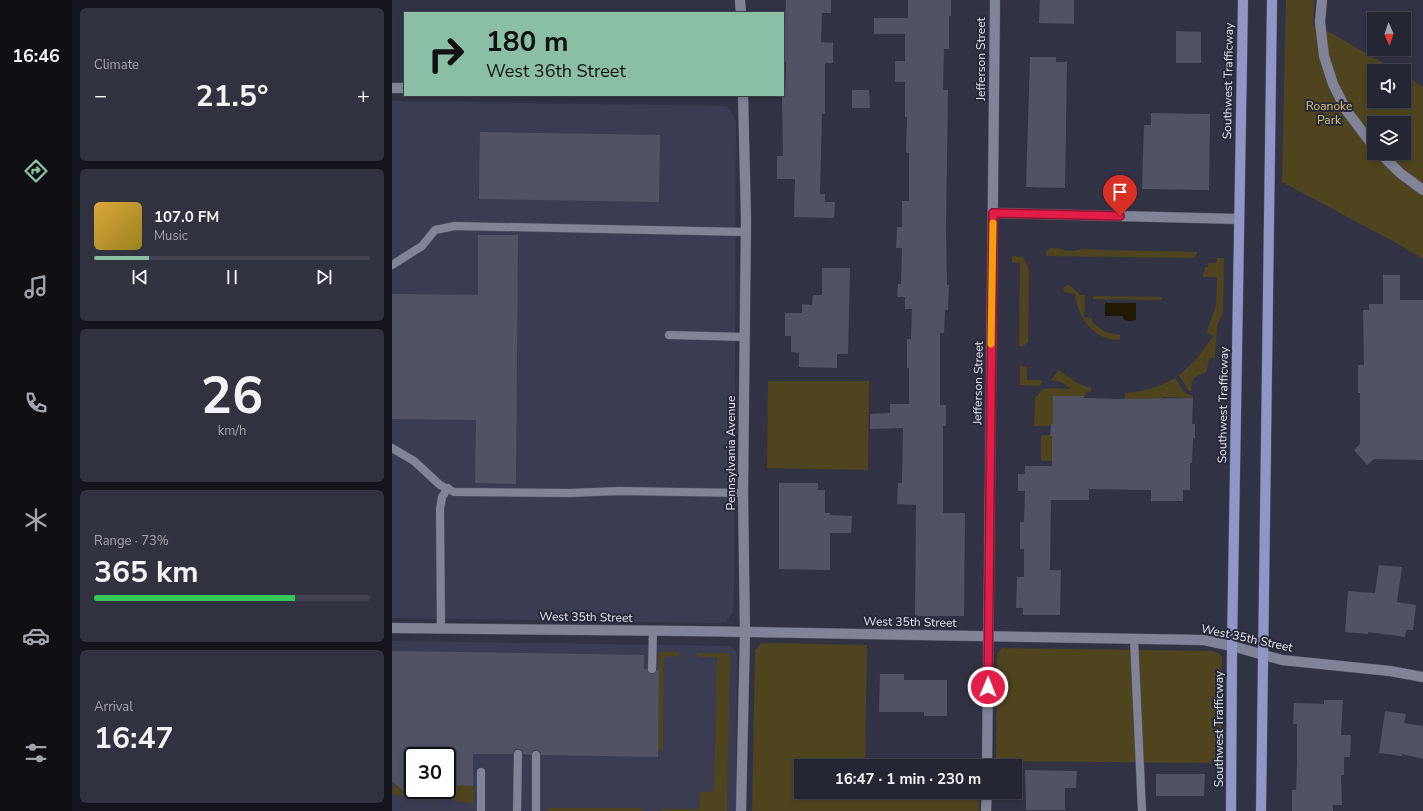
<!DOCTYPE html>
<html lang="en">
<head>
<meta charset="utf-8">
<style>
	:root { --surface:#252633; --page:#31323f; --text:#f1f3f6; --muted:#a3a5ac; --line:#42434e; --accent:#8abfa5 }
	body { margin:0; font-family:"Nunito Sans",sans-serif; background:var(--page); color:var(--text); height:100vh; display:flex; flex-direction:column; font-size:15px; white-space:nowrap }
	* { box-sizing:border-box; margin:0 }
	p { font-size:13px; color:var(--muted) }
	.icon { flex:none; width:22px; height:22px; fill:none; stroke:currentColor; stroke-width:2; stroke-linecap:round; stroke-linejoin:round }
	.map { position:relative; flex:1; overflow:hidden }
	.panel { display:flex; flex-direction:column; gap:8px; padding:8px; background:#14151c; width:320px }
	.panel>* { flex:none }
	.banner { position:absolute; left:12px; top:12px; width:380px; height:84px; border-radius:0px; box-shadow:0 2px 6px #0003,0 0 0 1px var(--line); background:#8abfa5; color:#111; overflow:hidden }
	.needle { width:26px; rotate:178deg }
	.fabs { position:absolute; left:975px; top:12px; display:grid; gap:8px }
	.fabs a { display:grid; place-items:center; width:44px; height:44px; border-radius:0px; background:var(--surface); box-shadow:0 2px 6px #0003,0 0 0 1px var(--line); font-size:20px }
	.speed { position:absolute; left:12px; top:747px; display:flex; gap:8px; font-size:20px; font-weight:700; text-align:center }
	.speed>* { display:grid; place-content:center; width:52px; height:52px; border-radius:50%; background:var(--surface); box-shadow:0 2px 6px #0003,0 0 0 1px var(--line); line-height:1 }
	.speed .limit { border:2px solid #111; border-radius:6px; background:#fff; color:#111 }
	.pin { position:absolute; display:grid; place-items:center; width:34px; height:34px; color:#fff; margin:-41px -17px; border-radius:50% 50% 50% 0; rotate:-45deg; box-shadow:0 0 4px #0007 }
	.pin .icon { rotate:45deg }
	.me { position:absolute; width:44px; margin:-22px; rotate:1deg; stroke-linejoin:round; filter:drop-shadow(0 0 3px #0008) }
	.turn { display:flex; align-items:center; gap:14px; height:84px; padding:0 16px; font-size:18px }
	.turn .icon { width:52px; height:52px; stroke-width:2.5 }
	.turn b { display:block; font-size:28px; line-height:34px }
	.big { font-size:30px; font-weight:700; line-height:1.1 }
	.panel .card { flex:1; display:flex; flex-direction:column; justify-content:center; gap:6px; min-width:0; padding:0 14px; border-radius:6px; background:var(--page) }
	.panel .dial { align-items:center; gap:0 }
	.dial b { font-size:52px; line-height:1 }
	.song { display:flex; align-items:center; gap:12px }
	.cover { width:48px; height:48px; border-radius:6px; background:linear-gradient(135deg,hsl(40 70% 55%),hsl(50 70% 35%)) }
	.played { height:4px; border-radius:2px; background:linear-gradient(90deg,var(--accent) 20%,var(--line) 20%) }
	.keys { display:flex; justify-content:space-around; direction:ltr }
	.heat { display:flex; justify-content:space-between; align-items:center; font-size:22px; direction:ltr }
	.charge { height:6px; border-radius:3px; background:linear-gradient(90deg,#34c759 73%,var(--line) 0) }
	.trip { position:absolute; left:402px; top:759px; width:228px; height:40px; border-radius:0px; background:var(--surface); box-shadow:0 2px 6px #0003,0 0 0 1px var(--line); font-weight:700; line-height:40px; text-align:center }
	main { display:flex; flex:1; min-height:0 }
	.tab-bar { display:flex; flex-direction:column; width:72px; justify-content:space-around; align-items:center; background:#0f0f14; color:var(--muted) }
	.tab-bar .icon { width:28px; height:28px }
	.tab-bar .on { color:var(--accent) }
	.tab-bar b { font-size:18px; color:var(--text) }
	.map>svg:first-child { display:block }
	.built { fill:#3a3c52; fill-rule:evenodd }
	.green { fill:#4e441d; fill-rule:evenodd }
	.water { fill:#201900 }
	.building { fill:#515365 }
	.lines { fill:none; stroke-linecap:round; stroke-linejoin:round }
	.service-casing { stroke:#4e4f5e; stroke-width:9 }
	.minor-casing { stroke:#4e4f5e; stroke-width:11 }
	.primary-casing { stroke:#4e4f5e; stroke-width:11 }
	.service { stroke:#818397; stroke-width:8 }
	.minor { stroke:#818397; stroke-width:10 }
	.primary { stroke:#9296c7; stroke-width:10 }
	.route-casing { stroke:#92132f; stroke-width:10 }
	.route { stroke:#e11d48; stroke-width:7 }
	.slow { stroke:#f59e0b; stroke-width:7 }
	.labels { text-anchor:middle; stroke-width:4; stroke-linejoin:round; paint-order:stroke }
	.street-label { font-size:12px; fill:#e6e7f2; stroke:#272939 }
	.park-label { font-size:12px; fill:#dac372; stroke:#272939 }
</style>
</head>
<body>
<main>
<nav class="tab-bar">
<b>16:46</b>
<svg class="icon on" aria-label="directions" viewBox="0 0 24 24"><path d="M12 3l9 9-9 9-9-9zM9 14v-3h6M13 9l2 2-2 2"/></svg>
<svg class="icon" aria-label="music" viewBox="0 0 24 24"><path d="M9 18V5l10-2v13"/><circle cx="6" cy="18" r="3"/><circle cx="16" cy="16" r="3"/></svg>
<svg class="icon" aria-label="phone" viewBox="0 0 24 24"><path d="M5 4h4l2 5-3 2q2 4 5 5l2-3 5 2v4C11 20 4 13 5 4z"/></svg>
<svg class="icon" aria-label="climate" viewBox="0 0 24 24"><path d="M12 3v18M4 7l16 10M4 17L20 7"/></svg>
<svg class="icon" aria-label="car" viewBox="0 0 24 24"><path d="M5 17H2v-5l4-1 3-4h7l3 4 3 1v5h-3M9 17h6M6 11h13"/><circle cx="7" cy="17" r="2"/><circle cx="17" cy="17" r="2"/></svg>
<svg class="icon" aria-label="filters" viewBox="0 0 24 24"><path d="M4 7h16M4 17h16"/><circle cx="9" cy="7" r="2"/><circle cx="15" cy="17" r="2"/></svg>
</nav>
<section class="panel">
<div class="card"><p>Climate</p>
<div class="heat"><a>−</a><b class="big">21.5°</b><a>+</a></div>
</div>
<div class="card">
<div class="song"><i class="cover"></i><div><b>107.0 FM</b><p>Music</p></div></div>
<div class="played"></div>
<div class="keys"><svg class="icon" aria-label="previous" viewBox="0 0 24 24"><path d="M18 5L8 12l10 7zM5 5v14"/></svg><svg class="icon" aria-label="pause" viewBox="0 0 24 24"><path d="M8 5v14M16 5v14"/></svg><svg class="icon" aria-label="next" viewBox="0 0 24 24"><path d="M6 5l10 7-10 7zM19 5v14"/></svg></div>
</div>
<div class="card dial"><b>26</b><p>km/h</p></div>
<div class="card"><p>Range · 73%</p><b class="big">365 km</b><div class="charge"></div></div>
<div class="card"><p>Arrival</p><b class="big">16:47</b></div>
</section>
<div class="map">
<svg width="1031" height="811" viewBox="0 0 1031 811">
	<rect width="100%" height="100%" fill="#313344"/>
	<g class="built">
		<polygon points="0,101 334,106 338,109 344,122 342,606 341,612 334,622 323,623 0,618"/>
		<path d="M0 641 338 646 344 651 345 655 344 811H0ZM21 756H55V790H21Z"/>
	</g>
	<g class="green">
		<path d="M894 0H922L921 26 939 33 1005 71H982V101H1012V75L1031 87V259L1008 245 890 182ZM982 123H1012V153H982Z"/>
		<polygon points="658,248 666,248 671,250 681,251 691,249 714,250 805,252 805,254 802,258 654,256 654,252"/>
		<polygon points="620,256 631,257 637,270 636,342 631,346 627,346 628,264 627,263 620,262"/>
		<path d="M825 258H832L831 313 825 326 823 358H817L815 371C804 379 798 374 800 391L796 390 787 375 804 360 821 336 815 332 824 305 825 277H810L812 272 813 267H816V263H824Z"/>
		<path d="M675 285 679 286 688 295H693L692 317 700 318V322L713 332 728 335V340C701 340 686 318 683 294L672 292 671 288Z"/>
		<polygon points="701,296 770,297 769,300 701,299"/>
		<polygon points="628,365 635,367 635,380 649,380 651,382 647,386 628,385"/>
		<polygon points="667,370 685,383 699,388 699,392 695,392 694,395 692,396 661,396 661,424 658,424 658,426 642,426 643,398 651,389 661,388 679,389 669,382 659,380"/>
		<path d="M783 378 793 393 801 396V398L770 397 769 403 746 399H733V393C751 392 767 387 783 378Z"/>
		<polygon points="376,381 477,381 476,470 375,468"/>
		<polygon points="649,435 658,435 660,436 660,461 649,461"/>
		<polygon points="369,643 475,645 473,766 409,766 409,792 472,792 473,797 587,800 587,811 360,811 363,650"/>
		<polygon points="610,648 822,651 830,656 829,763 604,761 605,654"/>
		<polygon points="267,652 286,652 287,655 286,656 272,657 271,750 266,751"/>
		<polygon points="305,653 338,653 335,811 269,811 271,809 307,809 308,792 322,791 325,657 307,657"/>
		<polygon points="4,784 14,793 21,786 21,790 28,790 32,794 36,790 46,790 45,801 0,794 0,789"/>
		<polygon points="60,785 82,786 82,804 59,800"/>
		<polygon points="156,808 248,808 252,811 156,811"/>
	</g>
	<polygon class="water" points="713,303 744,303 744,320 738,321 732,320 731,316 713,316"/>
	<g class="building">
		<polygon points="394,0 439,0 439,13 430,13 429,42 441,43 441,63 433,63 433,114 430,114 428,194 433,194 433,202 443,202 442,218 402,217 403,179 385,179 385,156 391,156 390,95 391,93 393,93 394,62 391,62"/>
		<polygon points="516,0 559,0 559,16 557,16 557,49 552,49 551,90 556,90 554,228 555,285 557,285 556,310 553,310 552,333 548,333 548,405 554,405 554,426 551,426 551,513 573,513 572,616 523,616 524,505 505,504 506,483 510,483 511,428 478,429 478,414 498,413 498,404 517,404 517,368 515,368 515,339 519,339 520,309 513,309 513,297 505,297 506,284 509,284 510,248 504,248 505,227 510,227 510,201 517,201 517,153 514,152 515,117 513,117 513,82 503,82 503,61 513,61 513,34 482,34 482,18 516,18"/>
		<polygon points="648,0 682,0 682,24 647,23"/>
		<polygon points="784,31 809,32 809,63 784,63"/>
		<polygon points="638,57 664,57 664,62 675,62 673,188 634,187"/>
		<polygon points="460,90 477,90 478,108 460,108"/>
		<polygon points="759,113 818,114 817,190 750,189 752,125 759,125"/>
		<polygon points="88,132 268,135 267,202 87,199"/>
		<polygon points="86,235 126,235 124,484 83,483 84,420 0,419 0,294 86,295"/>
		<polygon points="430,268 458,268 456,354 445,354 445,368 407,367 407,353 399,352 399,336 393,336 393,313 410,313 410,304 420,305 421,295 430,295"/>
		<polygon points="991,275 1008,275 1008,300 1031,300 1031,460 982,459 975,465 962,450 968,444 968,393 966,393 966,365 972,365 971,310 977,310 977,304 991,304"/>
		<polygon points="661,396 692,396 692,398 725,399 801,398 800,424 803,424 803,438 801,438 800,463 798,463 798,490 791,490 791,501 759,501 759,490 697,489 697,500 659,500 658,570 669,570 668,615 631,615 631,608 624,608 625,577 632,577 632,549 628,549 628,522 632,522 633,491 626,491 626,474 633,474 633,466 660,466 660,436 658,436 659,424 661,424"/>
		<polygon points="387,483 426,483 426,490 433,490 433,513 438,513 438,515 460,516 459,533 438,533 438,570 387,569"/>
		<polygon points="987,565 1010,567 1005,602 1024,605 1021,630 1014,630 1013,637 976,632 976,634 953,632 956,591 983,593"/>
		<polygon points="0,651 252,655 252,669 255,669 257,673 260,674 267,669 266,757 149,755 149,752 144,750 141,750 139,755 131,754 131,751 126,749 123,749 120,754 81,754 81,786 55,785 55,756 21,756 21,786 14,793 0,781"/>
		<polygon points="488,674 512,674 512,680 555,680 555,716 532,716 532,712 487,712"/>
		<polygon points="932,700 951,700 949,735 959,735 958,757 952,757 952,775 949,775 950,805 941,805 941,811 900,811 900,790 904,790 905,762 905,724 901,724 902,703 932,704"/>
		<polygon points="993,711 1014,714 1012,723 1031,726 1031,759 1010,754 1010,756 987,753"/>
		<polygon points="633,770 685,771 684,788 673,788 673,810 634,810"/>
		<polygon points="764,774 813,774 812,796 764,796"/>
	</g>
	<g class="lines">
		<g class="service-casing">
			<g id="service">
				<polyline points="0,265 30,246 43,230 63,226 354,232"/>
				<polyline points="277,335 353,337"/>
				<polyline points="0,448 22,461 48,485 62,492 178,493 227,491 351,493"/>
				<polyline points="49,629 48,509 50,497 56,488"/>
				<polyline points="742,639 750,811"/>
				<polyline points="260,669 261,631"/>
				<polyline points="89,811 89,772"/>
				<polyline points="125,811 126,754"/>
				<polyline points="144,811 144,755"/>
			</g>
		</g>
		<g class="minor-casing">
			<g id="minor">
				<polyline points="348,0 349,13"/>
				<polyline points="930,0 928,22 932,56 941,84 954,110 982,147"/>
				<polyline points="0,88 13,88"/>
				<polyline points="988,153 1008,173 1031,190"/>
				<polyline points="601,213 847,219"/>
				<polyline points="0,628 295,631 812,640 840,646 890,660 998,671 1031,677"/>
				<polyline points="595,766 603,0"/>
				<polyline points="349,811 353,633 351,493 354,219 351,95"/>
				<polyline points="594,811 595,792"/>
			</g>
		</g>
		<g class="primary-casing">
			<g id="primary">
				<polyline points="839,811 840,646 851,0"/>
				<polyline points="869,811 880,0"/>
			</g>
		</g>
		<use href="#service" class="service"/>
		<use href="#minor" class="minor"/>
		<use href="#primary" class="primary"/>
	</g>
	<g class="lines">
		<g class="route-casing">
			<polyline id="route" points="596,687 601,213 728,216"/>
		</g>
		<use href="#route" class="route"/>
		<polyline class="slow" points="599,344 601,223"/>
	</g>
	<g class="labels">
		<g class="street-label">
			<text transform="translate(589 59) rotate(-90)" y="4">Jefferson Street</text>
			<text transform="translate(836 81) rotate(-89)" y="4">Southwest Trafficway</text>
			<text transform="translate(586 383) rotate(-89)" y="4">Jefferson Street</text>
			<text transform="translate(831 405) rotate(-89)" y="4">Southwest Trafficway</text>
			<text transform="translate(339 453) rotate(-90)" y="4">Pennsylvania Avenue</text>
			<text transform="translate(194 617) rotate(1)" y="4">West 35th Street</text>
			<text transform="translate(518 622) rotate(1)" y="4">West 35th Street</text>
			<text transform="translate(855 638) rotate(12)" y="4">West 35th Street</text>
			<text transform="translate(827 729) rotate(-90)" y="4">Southwest Trafficway</text>
		</g>
		<g class="park-label">
			<text x="937" y="110">Roanoke<tspan x="937" dy="14">Park</tspan></text>
		</g>
	</g>
</svg>
<div class="fabs">
<a><svg class="needle" viewBox="-14 -14 28 28"><path d="M0-13l5 13h-10z" fill="#e53935"/><path d="M0 13l5-13h-10z" fill="#a3a5ac"/></svg></a>
<a><svg class="icon" aria-label="sound" viewBox="0 0 24 24"><path d="M4 9h4l5-4v14l-5-4H4zM17 9q2 3 0 6"/></svg></a>
<a><svg class="icon" aria-label="layers" viewBox="0 0 24 24"><path d="M12 4l9 5-9 5-9-5zM3 14l9 5 9-5"/></svg></a>
</div>
<div class="speed"><div class="limit">30</div></div>
<div class="pin" style="left:728px;top:216px;background:#d93025"><svg class="icon" aria-label="arrive" viewBox="0 0 24 24"><path d="M6 21V4h12l-3 4 3 4H6"/></svg></div>
<svg class="me" style="left:596px;top:687px" viewBox="-20 -20 40 40"><circle r="17" fill="#e11d48" stroke="#fff" stroke-width="3"/><path d="M0-11L8 9 0 5-8 9z" fill="#fff"/></svg>
<div class="trip">16:47 · 1 min · 230 m</div>
<div class="banner">
<div class="turn"><svg class="icon" aria-label="right" viewBox="0 0 24 24"><path d="M7 20v-9h11M14 6l5 5-5 5"/></svg><div><b>180 m</b>West 36th Street</div></div>
</div>
</div>
</main>
</body>
</html>
